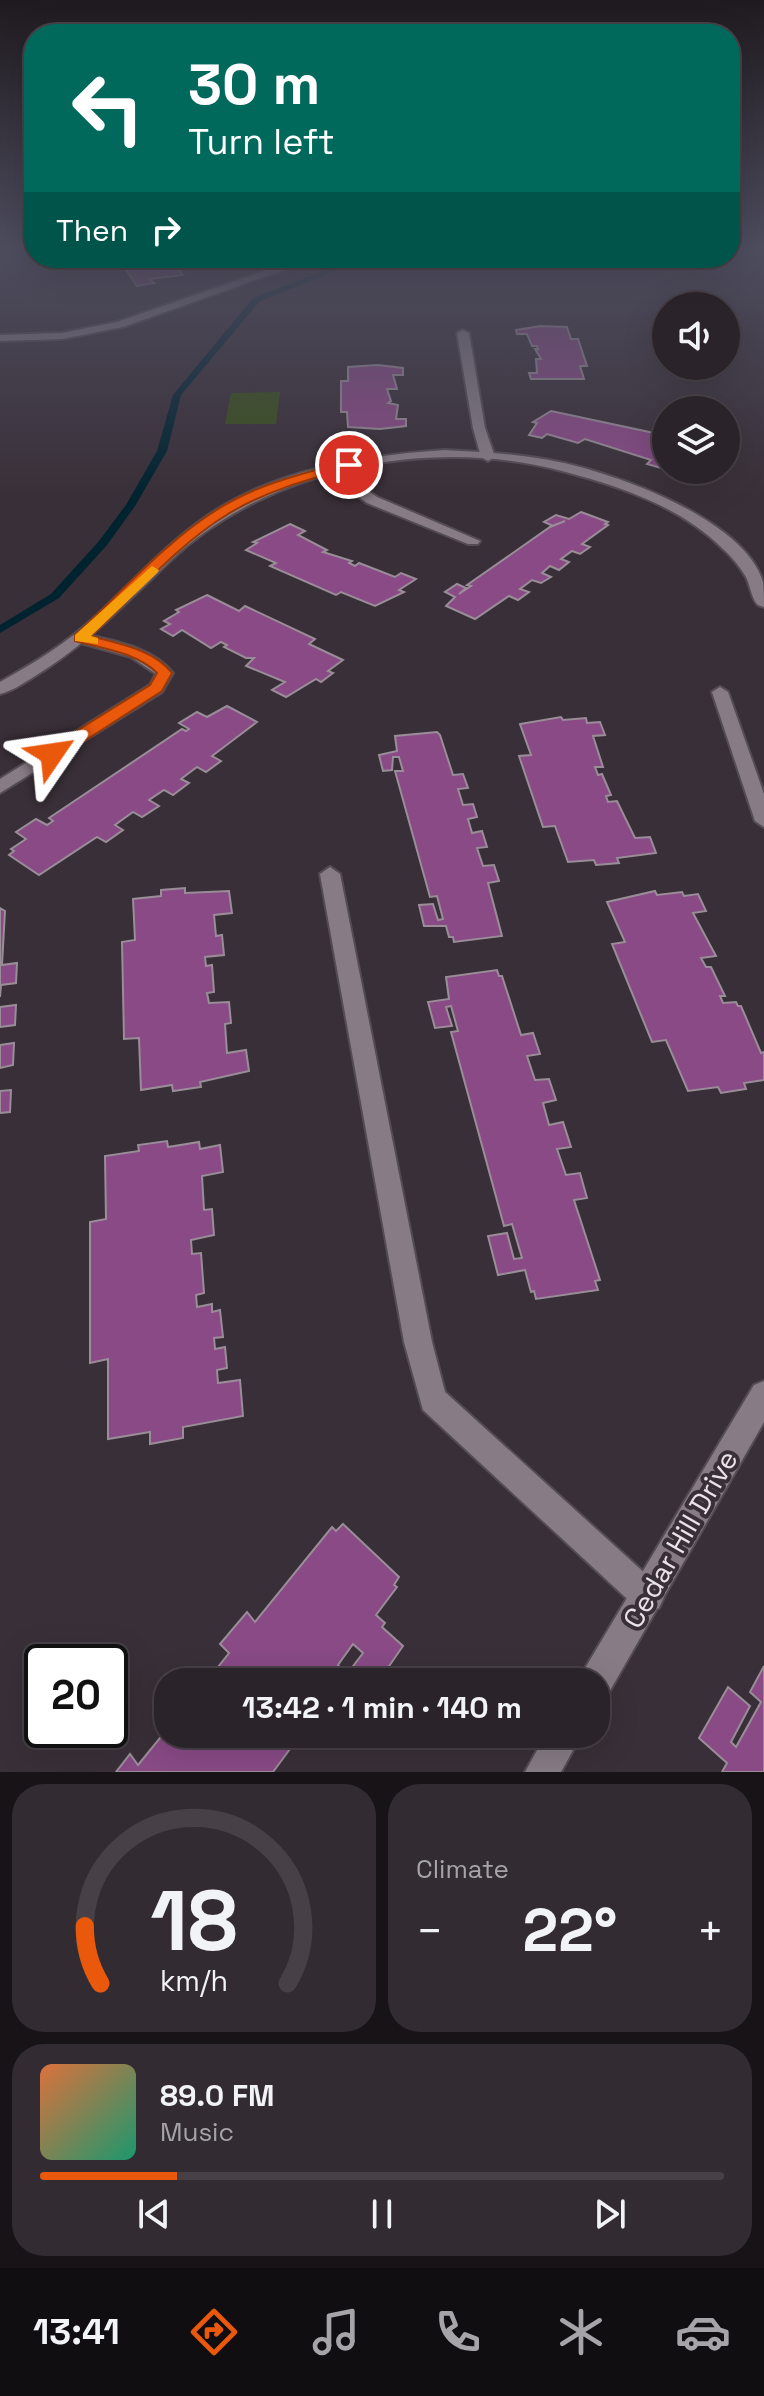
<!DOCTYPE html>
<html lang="en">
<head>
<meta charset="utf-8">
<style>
	:root { --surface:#2b232a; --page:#332b32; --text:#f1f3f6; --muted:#a6a4a8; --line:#474047; --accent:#ea580c }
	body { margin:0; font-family:"Space Grotesk",sans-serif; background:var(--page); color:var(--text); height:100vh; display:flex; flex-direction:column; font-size:30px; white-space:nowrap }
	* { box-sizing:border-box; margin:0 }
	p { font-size:26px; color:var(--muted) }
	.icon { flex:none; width:44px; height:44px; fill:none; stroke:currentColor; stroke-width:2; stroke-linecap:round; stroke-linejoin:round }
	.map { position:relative; height:1772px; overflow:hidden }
	.details { display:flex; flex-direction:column; gap:12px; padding:12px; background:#181317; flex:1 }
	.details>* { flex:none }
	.top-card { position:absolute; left:24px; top:24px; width:716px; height:244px; border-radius:32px; box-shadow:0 8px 32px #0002,0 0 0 2px var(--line); background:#00695c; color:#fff; overflow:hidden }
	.fabs { position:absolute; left:652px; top:292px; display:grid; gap:16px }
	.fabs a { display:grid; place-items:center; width:88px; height:88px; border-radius:50%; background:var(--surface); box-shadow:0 8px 32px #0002,0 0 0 2px var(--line); font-size:40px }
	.speed { position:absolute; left:24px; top:1644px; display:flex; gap:16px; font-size:40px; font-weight:700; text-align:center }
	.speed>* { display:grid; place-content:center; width:104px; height:104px; border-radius:50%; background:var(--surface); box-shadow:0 8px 32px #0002,0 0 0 2px var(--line); line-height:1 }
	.speed .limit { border:4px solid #111; border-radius:12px; background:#fff; color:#111 }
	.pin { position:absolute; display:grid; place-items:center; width:68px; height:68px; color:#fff; margin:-34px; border:4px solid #fff; border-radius:50%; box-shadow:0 2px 8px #0007 }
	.me { position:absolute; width:88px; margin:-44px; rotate:58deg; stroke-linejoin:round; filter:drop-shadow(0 0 6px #0008) }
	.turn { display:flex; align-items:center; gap:28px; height:168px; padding:0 32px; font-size:36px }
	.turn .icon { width:104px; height:104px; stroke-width:2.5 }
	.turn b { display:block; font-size:56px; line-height:68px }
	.then { display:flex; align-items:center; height:76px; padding:0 32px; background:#0003; gap:16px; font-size:30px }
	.big { font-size:60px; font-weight:800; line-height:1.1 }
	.details .card { flex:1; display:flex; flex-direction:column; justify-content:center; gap:12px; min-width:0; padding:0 28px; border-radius:32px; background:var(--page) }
	.details .dial { align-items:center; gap:0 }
	.dial svg { height:208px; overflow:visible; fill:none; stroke:var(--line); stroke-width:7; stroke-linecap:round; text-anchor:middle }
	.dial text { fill:var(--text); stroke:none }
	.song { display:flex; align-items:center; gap:24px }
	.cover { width:96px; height:96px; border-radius:12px; background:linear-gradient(135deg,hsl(20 70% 55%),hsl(160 70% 35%)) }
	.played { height:8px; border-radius:4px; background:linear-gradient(90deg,var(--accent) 20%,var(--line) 20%) }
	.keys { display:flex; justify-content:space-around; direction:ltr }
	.heat { display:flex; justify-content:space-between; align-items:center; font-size:44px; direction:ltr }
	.details .tiles { flex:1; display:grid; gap:12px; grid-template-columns:1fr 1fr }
	.card:last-child { grid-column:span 2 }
	.trip { position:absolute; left:154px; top:1668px; width:456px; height:80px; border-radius:32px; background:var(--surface); box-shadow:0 8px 32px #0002,0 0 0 2px var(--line); font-weight:800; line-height:80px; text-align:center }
	.dock { display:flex; height:128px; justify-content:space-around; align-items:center; background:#110e11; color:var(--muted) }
	.dock .icon { width:56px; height:56px }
	.dock .active { color:var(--accent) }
	.dock b { font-size:36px; color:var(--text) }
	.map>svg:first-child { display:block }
	.green { fill:#384e19 }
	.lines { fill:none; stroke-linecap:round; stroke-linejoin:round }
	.stream { fill:#002330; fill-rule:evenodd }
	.building { fill:#894a86; stroke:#998d97; stroke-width:2 }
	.lane-casing { stroke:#544c53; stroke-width:4 }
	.street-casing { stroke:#544c53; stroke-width:4 }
	.lane { fill:#877c86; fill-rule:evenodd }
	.street { fill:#877c86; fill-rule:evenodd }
	.route { fill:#ea580c; stroke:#983908; stroke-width:2 }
	.slow { fill:#f59e0b }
	.labels { text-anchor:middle; stroke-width:8; stroke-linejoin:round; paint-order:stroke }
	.near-street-label { font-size:28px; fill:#e9e2e8; stroke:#392f38 }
</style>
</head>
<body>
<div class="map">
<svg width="764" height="1772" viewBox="0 0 764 1772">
	<rect width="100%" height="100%" fill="#392f38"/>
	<polygon class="green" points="280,392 276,424 225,424 231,393"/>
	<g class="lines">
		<polygon class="stream" points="358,258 367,258 259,302 181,395 167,451 135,506 107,545 59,598 0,633 0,625 51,594 99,541 126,505 157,451 173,395 253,298"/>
	</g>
	<g class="building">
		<polygon points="107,258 125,258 126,261 170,258 183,275 150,279 154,283 137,286 121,263 112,264"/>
		<polygon points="540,326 567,327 571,339 578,339 587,366 580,366 584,379 531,379 529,373 537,373 536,359 541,359 535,349 538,349 537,346 532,346 527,334 517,334 516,330"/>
		<polygon points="378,365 403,368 403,375 393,375 397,389 387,389 391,401 388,403 398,405 396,419 406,419 406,426 380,429 348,427 347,412 341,412 341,381 348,381 348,367"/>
		<polygon points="551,411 654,433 652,436 666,439 666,464 661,468 647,464 651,460 585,439 578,443 547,434 542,438 529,435 537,423 533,422"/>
		<polygon points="581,512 608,522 605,524 608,525 582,544 590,547 580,554 572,551 561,559 569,562 559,570 550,566 542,573 551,577 541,583 532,580 520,589 529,592 518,600 509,596 475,619 446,606 455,597 445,592 457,584 466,588 459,594 471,586 467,585 550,527 565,521 553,526 544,522 556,515 569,519"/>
		<polygon points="290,524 305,531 298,535 327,550 323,552 352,561 349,563 355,566 359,563 395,577 401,573 416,579 399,590 404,592 375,606 341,592 336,595 270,566 276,563 246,550 257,543 253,542"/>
		<polygon points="207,595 239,611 245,606 315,639 309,644 343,660 328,671 333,673 321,682 316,679 286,697 272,690 285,682 246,666 254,658 246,658 224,647 227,645 221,642 211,648 182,630 173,636 161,629 170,624 164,621 179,612 176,610"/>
		<polygon points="227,706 257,722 212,756 221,761 206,772 197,767 181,779 189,783 173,795 164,790 149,800 159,806 142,817 133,812 115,825 123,830 106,842 97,837 39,875 9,855 14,851 11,849 26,839 16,832 36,819 47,825 53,821 49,818 182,729 186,731 189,729 179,723 197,712 207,717"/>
		<polygon points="561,717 563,720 586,718 587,723 600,722 605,735 593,736 603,767 595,767 598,775 602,774 611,795 606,796 608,802 617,801 635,838 650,837 656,853 617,858 619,863 596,865 594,860 568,862 555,826 543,827 519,756 531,755 520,724"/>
		<polygon points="437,732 440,735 453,775 463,774 468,788 458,789 463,805 473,804 477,817 468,819 472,833 482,831 487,847 477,848 483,866 494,865 499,881 488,883 502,936 454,942 453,937 449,937 446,926 424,926 419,905 433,904 438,920 443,919 437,896 430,897 395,771 403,771 399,757 393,757 392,770 383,771 379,755 397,751 395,736"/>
		<polygon points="185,888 185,893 229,891 232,913 214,915 216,936 222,935 224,955 205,957 206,966 212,965 214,992 207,993 209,1003 229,1002 231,1023 225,1024 227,1053 246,1050 249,1071 200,1082 201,1087 173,1091 172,1085 141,1090 139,1038 124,1039 122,942 135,940 133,899 161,896 161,890"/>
		<polygon points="655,891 657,895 682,892 684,896 698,894 706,911 693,913 716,956 701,958 706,967 711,967 725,996 720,996 723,1003 736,1002 738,1006 741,1006 761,1053 764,1052 764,1080 744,1083 746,1089 721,1093 718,1087 688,1091 666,1040 652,1042 612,944 625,942 607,902"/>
		<polygon points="0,908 5,911 2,965 17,963 16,983 1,985 0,997"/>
		<polygon points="497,970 499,976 502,976 521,1035 533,1033 540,1054 527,1056 535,1080 549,1079 556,1100 543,1103 549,1125 563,1122 571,1147 557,1149 566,1175 580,1173 587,1198 574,1200 600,1280 595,1281 598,1290 536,1299 534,1291 531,1292 525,1270 498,1275 488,1236 507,1233 514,1259 522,1258 512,1224 504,1226 451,1032 458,1031 451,1006 446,1007 452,1026 435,1028 428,1002 449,999 446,977"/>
		<polygon points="16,1005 15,1025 0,1027 0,1007"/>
		<polygon points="14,1043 13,1065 0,1068 0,1045"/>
		<polygon points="11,1090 10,1112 0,1113 0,1091"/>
		<polygon points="167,1141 168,1147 199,1142 200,1149 220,1145 223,1172 202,1176 204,1210 212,1209 214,1235 191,1240 192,1254 201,1253 204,1293 196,1295 197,1307 212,1304 212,1312 220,1310 223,1337 214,1338 215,1349 225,1347 227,1368 217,1370 218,1383 240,1380 243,1416 183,1427 183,1438 150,1444 150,1432 108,1439 108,1359 90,1363 90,1222 106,1219 105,1156 139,1151 138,1145"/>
		<polygon points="343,1524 399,1577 394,1585 397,1587 376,1615 385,1623 382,1627 403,1646 378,1682 365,1682 351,1669 363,1653 353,1644 338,1665 346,1674 340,1682 206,1682 229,1653 220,1644 247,1612 255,1622 332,1527 336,1531"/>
		<polygon points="764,1666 764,1772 722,1772 727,1763 699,1738 728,1687 750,1706 731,1742 736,1747 761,1702 750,1692"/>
		<polygon points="168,1728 168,1734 301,1734 273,1772 116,1772 130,1754 138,1765"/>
	</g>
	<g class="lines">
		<g class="lane-casing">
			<g id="lane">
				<polygon points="463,330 469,333 485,428 495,457 488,461 481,457 473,428 457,333"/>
				<polygon points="323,466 333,466 377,497 480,541 478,544 468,544 367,503 323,472"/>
				<path d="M80 633C112 641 151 646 173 673L162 692 0 793V779L150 685 156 674 131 657 74 641 72 638Z"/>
				<polygon points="720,687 728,692 764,794 764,827 755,821 712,692"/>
				<polygon points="330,867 340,874 432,1342 445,1392 659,1586 664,1597 659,1608 648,1613 637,1608 423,1410 404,1342 320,874"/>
			</g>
		</g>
		<g class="street-casing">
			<g id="street">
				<polygon points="302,258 317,258 123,327 62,339 0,341 0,335 62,333 117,322"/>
				<path d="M444 450C482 452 521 454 559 462 617 474 744 519 763 582 764 589 764 599 764 607 762 606 760 606 758 605 752 600 750 585 746 577 740 567 732 557 723 549 680 506 619 486 562 471 433 436 268 467 170 561 126 603 85 646 32 678 22 684 12 691 0 694V682C34 663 67 643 96 616 130 585 161 549 200 521 270 470 359 456 444 450Z"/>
				<polygon points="764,1381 764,1422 608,1694 596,1698 596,1682 580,1682 584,1670 754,1385"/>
				<polygon points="546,1734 582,1734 561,1772 525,1772"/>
			</g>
		</g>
		<use href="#lane" class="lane"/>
		<use href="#street" class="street"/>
	</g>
	<linearGradient id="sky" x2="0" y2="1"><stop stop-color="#1f1a1f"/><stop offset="0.5" stop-color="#4e4d5e"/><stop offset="1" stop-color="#4e4d5e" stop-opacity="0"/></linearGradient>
	<rect width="764" height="498" fill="url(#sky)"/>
	<path class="route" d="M349 461 354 462V467C310 479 267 490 228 514 178 544 133 597 91 636 119 644 153 649 172 673L162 691 58 758H46V750L150 685 157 673C138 653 101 648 75 641V635C121 593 165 542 218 509 258 484 304 473 349 461Z"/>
	<polygon class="slow" points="152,566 159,570 157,573 91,636 98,638 98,644 75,641 75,635"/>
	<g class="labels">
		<g class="near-street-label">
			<text transform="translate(680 1539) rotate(-60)" y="10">Cedar Hill Drive</text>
		</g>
	</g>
</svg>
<div class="fabs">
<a><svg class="icon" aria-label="sound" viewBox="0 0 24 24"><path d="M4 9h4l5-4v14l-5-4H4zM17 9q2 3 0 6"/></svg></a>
<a><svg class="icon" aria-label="layers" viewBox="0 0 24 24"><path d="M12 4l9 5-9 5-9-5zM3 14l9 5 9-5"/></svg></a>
</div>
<div class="speed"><div class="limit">20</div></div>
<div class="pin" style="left:349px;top:465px;background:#d93025"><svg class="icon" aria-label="arrive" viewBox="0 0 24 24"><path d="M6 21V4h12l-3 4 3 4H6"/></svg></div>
<svg class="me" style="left:52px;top:754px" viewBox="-20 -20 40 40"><path d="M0-17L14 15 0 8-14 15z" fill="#ea580c" stroke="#fff" stroke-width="4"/></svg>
<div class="trip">13:42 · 1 min · 140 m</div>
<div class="top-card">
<div class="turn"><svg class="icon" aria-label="left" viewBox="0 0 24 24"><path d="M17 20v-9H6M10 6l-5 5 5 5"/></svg><div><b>30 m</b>Turn left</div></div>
<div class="then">Then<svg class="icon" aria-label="right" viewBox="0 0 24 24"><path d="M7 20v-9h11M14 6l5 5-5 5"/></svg></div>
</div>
</div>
<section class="details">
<div class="tiles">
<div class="card dial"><svg viewBox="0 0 100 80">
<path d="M14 69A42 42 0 1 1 86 69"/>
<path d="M14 69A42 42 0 0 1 8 47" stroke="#ea580c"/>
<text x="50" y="56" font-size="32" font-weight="700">18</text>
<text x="50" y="72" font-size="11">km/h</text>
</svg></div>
<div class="card"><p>Climate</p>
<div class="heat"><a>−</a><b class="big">22°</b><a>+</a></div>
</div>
<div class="card">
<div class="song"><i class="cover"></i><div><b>89.0 FM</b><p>Music</p></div></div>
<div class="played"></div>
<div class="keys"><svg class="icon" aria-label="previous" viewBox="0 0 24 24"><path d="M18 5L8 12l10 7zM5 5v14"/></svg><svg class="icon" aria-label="pause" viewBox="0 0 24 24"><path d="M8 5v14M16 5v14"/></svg><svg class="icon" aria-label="next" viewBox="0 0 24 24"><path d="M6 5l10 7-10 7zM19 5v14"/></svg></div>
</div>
</div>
</section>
<nav class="dock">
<b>13:41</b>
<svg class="icon active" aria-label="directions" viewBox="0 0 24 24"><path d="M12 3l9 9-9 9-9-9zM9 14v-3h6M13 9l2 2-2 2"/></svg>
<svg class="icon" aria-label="music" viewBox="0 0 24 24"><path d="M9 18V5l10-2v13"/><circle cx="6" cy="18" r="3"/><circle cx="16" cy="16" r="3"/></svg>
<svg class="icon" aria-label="phone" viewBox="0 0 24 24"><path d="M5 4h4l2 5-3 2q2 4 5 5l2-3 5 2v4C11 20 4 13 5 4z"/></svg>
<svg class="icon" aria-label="climate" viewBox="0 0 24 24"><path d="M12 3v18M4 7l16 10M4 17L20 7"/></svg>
<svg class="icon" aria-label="car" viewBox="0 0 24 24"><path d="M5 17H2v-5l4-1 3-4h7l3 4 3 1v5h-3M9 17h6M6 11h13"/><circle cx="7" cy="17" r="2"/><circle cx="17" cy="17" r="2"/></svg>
</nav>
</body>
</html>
